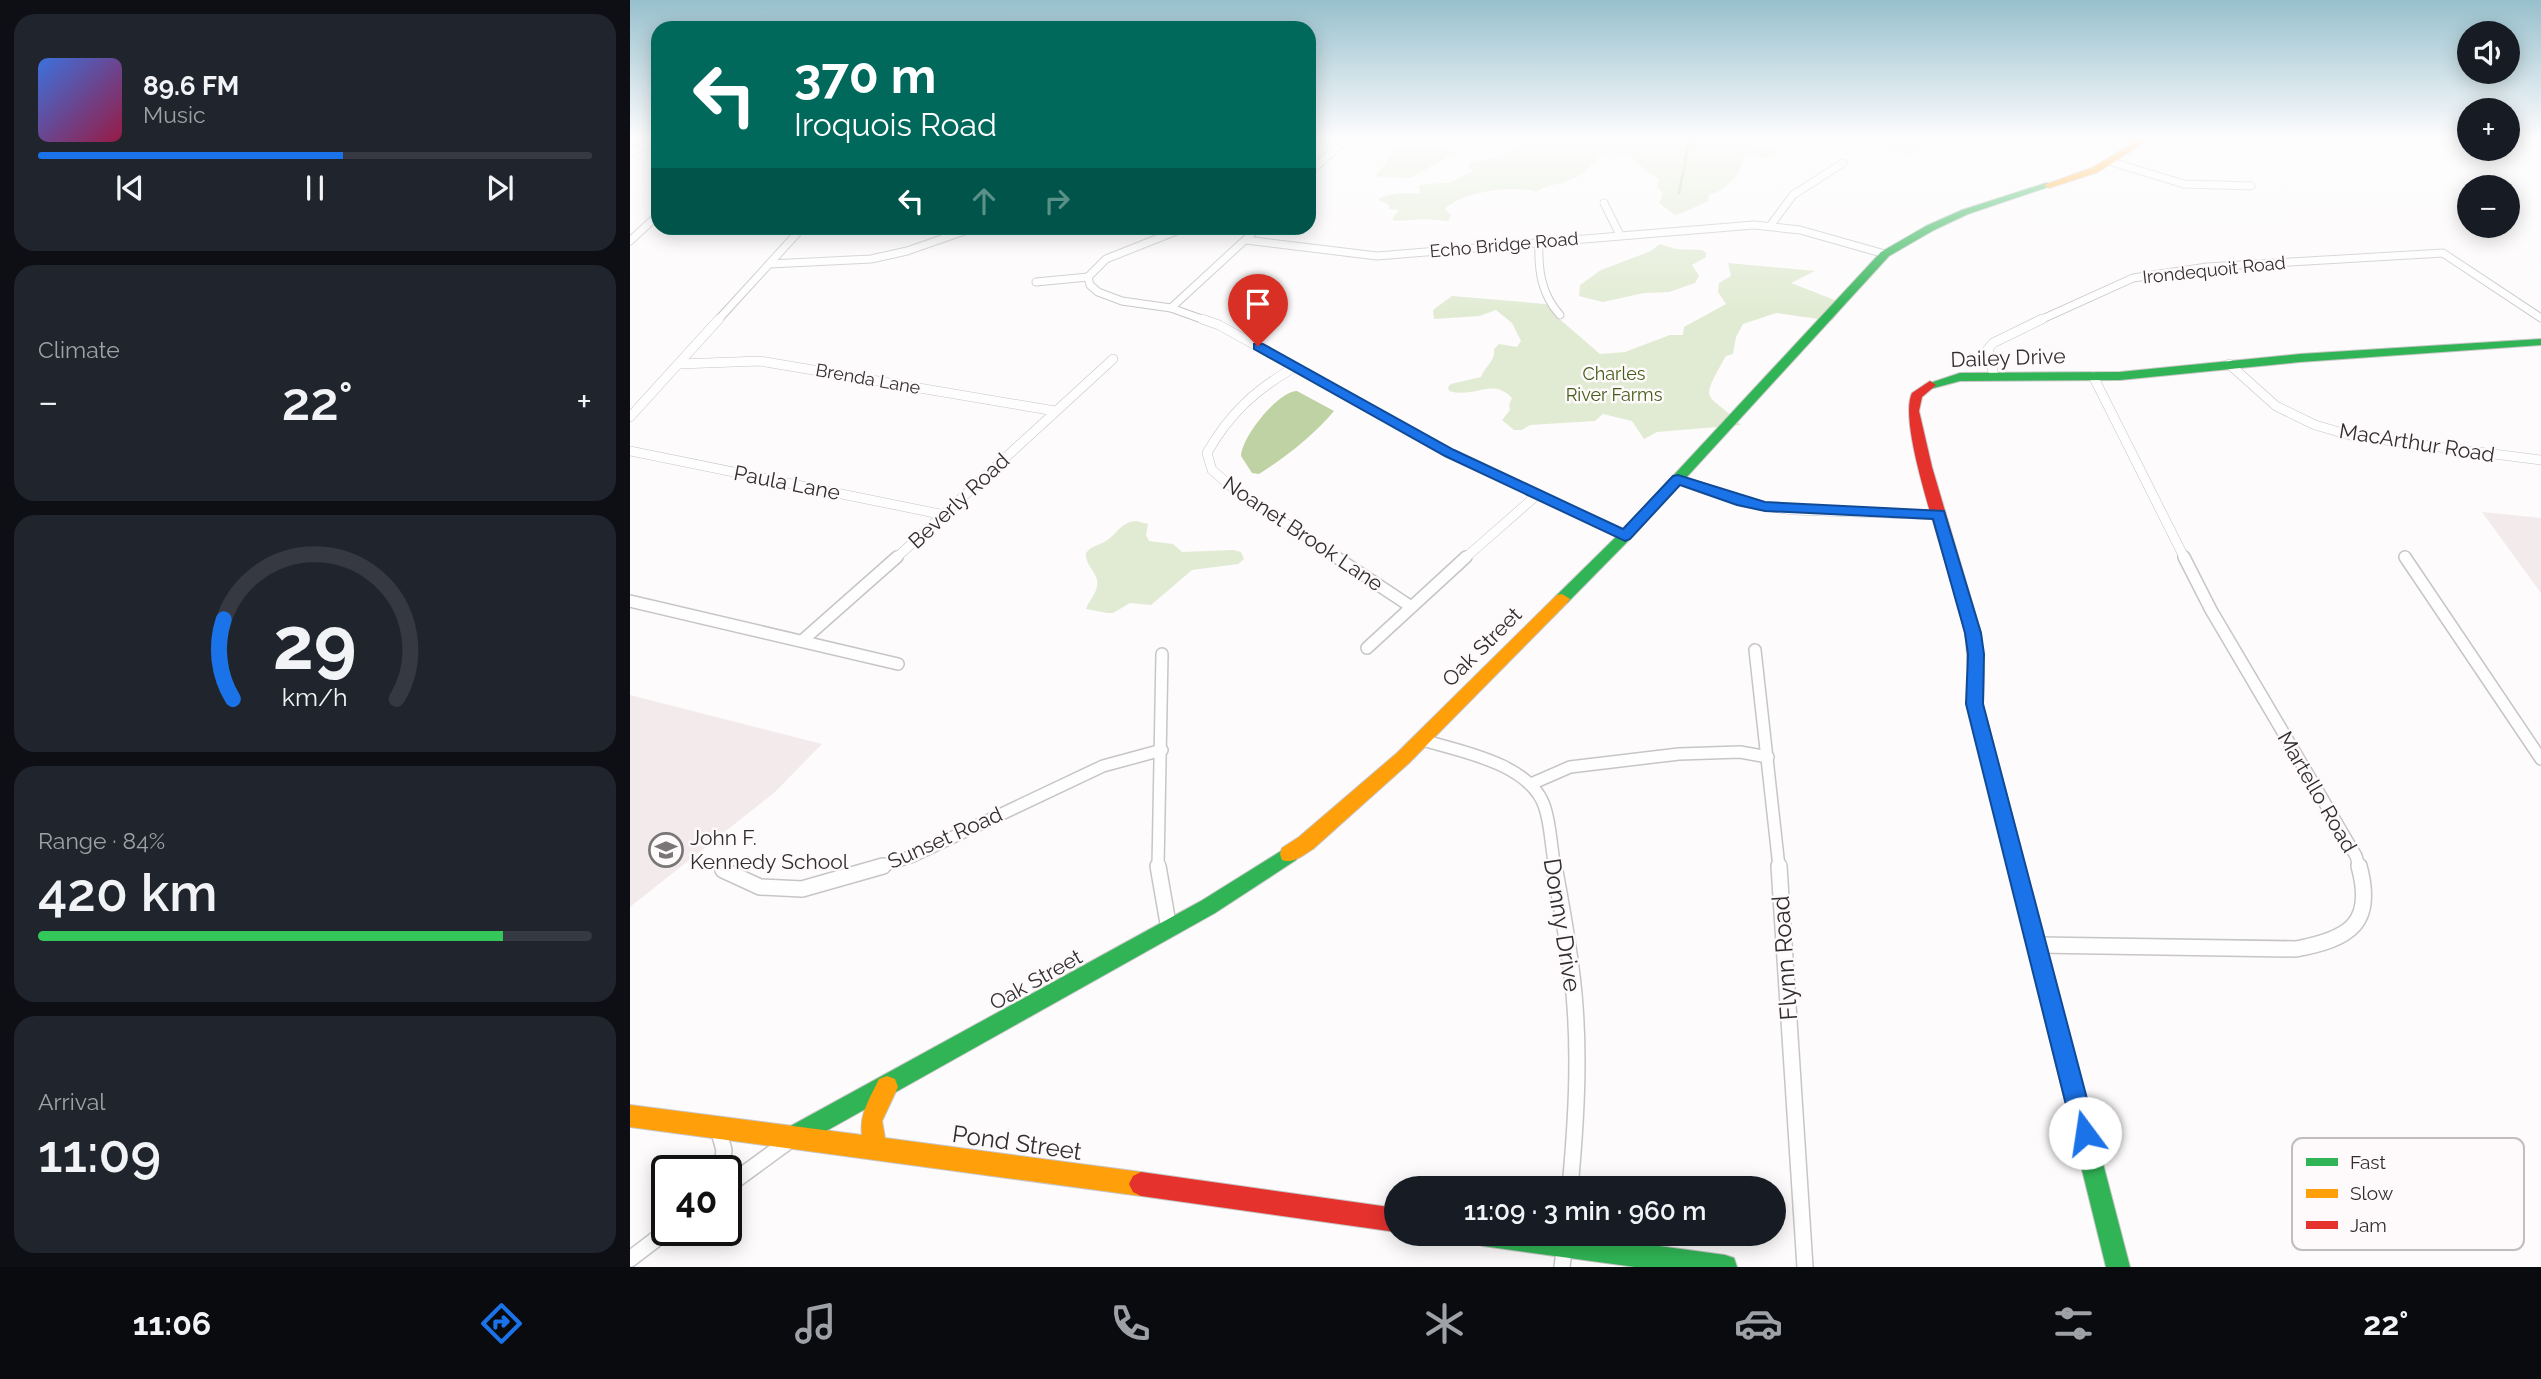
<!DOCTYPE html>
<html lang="en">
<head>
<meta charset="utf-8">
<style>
	:root { --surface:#171b24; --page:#20242c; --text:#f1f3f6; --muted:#9ea1a6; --line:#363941; --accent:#1a73e8 }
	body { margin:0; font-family:Raleway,sans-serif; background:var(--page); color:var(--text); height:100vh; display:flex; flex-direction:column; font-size:26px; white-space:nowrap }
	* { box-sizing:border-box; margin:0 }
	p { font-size:23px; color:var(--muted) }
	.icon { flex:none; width:38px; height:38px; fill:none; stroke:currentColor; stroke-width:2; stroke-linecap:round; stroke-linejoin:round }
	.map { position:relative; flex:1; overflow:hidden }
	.drawer { display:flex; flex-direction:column; gap:14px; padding:14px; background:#0d0f14; width:630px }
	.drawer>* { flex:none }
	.banner { position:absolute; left:21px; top:21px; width:665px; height:214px; border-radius:21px; box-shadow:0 4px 18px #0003; background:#00695c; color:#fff; overflow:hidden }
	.controls { position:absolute; left:1827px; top:21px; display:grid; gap:14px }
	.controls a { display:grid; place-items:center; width:63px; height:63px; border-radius:50%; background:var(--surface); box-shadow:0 4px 18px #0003; font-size:35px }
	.speed { position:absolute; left:21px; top:1155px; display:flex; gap:14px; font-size:35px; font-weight:700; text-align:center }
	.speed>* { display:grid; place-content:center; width:91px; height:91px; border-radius:50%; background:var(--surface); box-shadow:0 4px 18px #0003; line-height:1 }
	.speed .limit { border:4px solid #111; border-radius:10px; background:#fff; color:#111 }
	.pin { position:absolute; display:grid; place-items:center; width:60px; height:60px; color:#fff; margin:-72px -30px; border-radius:50% 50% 50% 0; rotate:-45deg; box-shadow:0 0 7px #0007 }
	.pin .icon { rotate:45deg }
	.me { position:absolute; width:77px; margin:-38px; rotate:346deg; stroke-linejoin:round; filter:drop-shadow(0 0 5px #0008) }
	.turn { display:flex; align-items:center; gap:24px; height:147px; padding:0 28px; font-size:32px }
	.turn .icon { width:91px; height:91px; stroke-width:2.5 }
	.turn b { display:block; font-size:49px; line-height:60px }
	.lanes { display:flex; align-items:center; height:66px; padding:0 28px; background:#0003; justify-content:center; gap:35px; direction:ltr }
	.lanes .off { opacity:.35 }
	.big { font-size:52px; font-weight:600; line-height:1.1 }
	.drawer .tile { flex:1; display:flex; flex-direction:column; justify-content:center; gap:10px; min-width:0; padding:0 24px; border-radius:21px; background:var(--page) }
	.drawer .dial { align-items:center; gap:0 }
	.dial svg { height:182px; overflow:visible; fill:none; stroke:var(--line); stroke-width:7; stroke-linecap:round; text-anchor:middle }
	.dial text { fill:var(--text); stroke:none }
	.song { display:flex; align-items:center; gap:21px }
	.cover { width:84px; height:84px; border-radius:10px; background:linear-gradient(135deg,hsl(220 70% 55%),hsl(340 70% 35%)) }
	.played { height:7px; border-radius:4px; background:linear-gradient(90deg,var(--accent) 55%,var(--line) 55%) }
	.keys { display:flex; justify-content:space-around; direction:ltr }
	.heat { display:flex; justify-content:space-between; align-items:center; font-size:38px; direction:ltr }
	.charge { height:10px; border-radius:5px; background:linear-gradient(90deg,#34c759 84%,var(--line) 0) }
	.trip { position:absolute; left:754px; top:1176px; width:402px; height:70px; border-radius:35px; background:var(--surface); box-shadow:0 4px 18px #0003; font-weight:600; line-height:70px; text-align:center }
	.menu { display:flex; height:112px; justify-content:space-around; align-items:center; background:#090b0e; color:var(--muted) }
	.menu .icon { width:49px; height:49px }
	.menu .current { color:var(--accent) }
	.menu b { font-size:32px; color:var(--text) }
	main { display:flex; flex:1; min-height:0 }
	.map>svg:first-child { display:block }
	.built { fill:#f3eaec }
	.green { fill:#e1ebd3 }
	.water { fill:#bfd2a4 }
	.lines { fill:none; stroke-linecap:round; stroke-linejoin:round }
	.stream { stroke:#bfd2a4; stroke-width:2.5 }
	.street-far3-casing { stroke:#c7c6c6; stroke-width:9 }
	.street-far2-casing { stroke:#c7c6c6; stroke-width:10 }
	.street-far1-casing { stroke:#c7c6c6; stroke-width:14 }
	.street-casing { stroke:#c7c6c6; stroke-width:18 }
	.fast-casing { stroke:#c7c6c6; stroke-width:2 }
	.slow-casing { stroke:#c7c6c6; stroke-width:2 }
	.jam-casing { stroke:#c7c6c6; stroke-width:2 }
	.street-far3 { stroke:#fffeff; stroke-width:7 }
	.street-far2 { stroke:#fffeff; stroke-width:9 }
	.street-far1 { stroke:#fffeff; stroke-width:11 }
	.street { stroke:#fffeff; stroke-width:15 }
	.fast { fill:#30b455; fill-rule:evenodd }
	.slow { fill:#ff9f0a; fill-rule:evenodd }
	.jam { fill:#e5322d; fill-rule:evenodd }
	.route { fill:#1a73e8; stroke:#114b97; stroke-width:2 }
	.labels { text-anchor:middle; stroke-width:5; stroke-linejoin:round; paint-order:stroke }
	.far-street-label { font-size:18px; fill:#302e2e; stroke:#fefafb }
	.far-park-label { font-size:18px; fill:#445d16; stroke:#fefafb }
	.street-label { font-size:21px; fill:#302e2e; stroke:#fefafb }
	.poi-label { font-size:21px; fill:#302e2e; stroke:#fefafb; text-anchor:start }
	.near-street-label { font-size:24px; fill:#302e2e; stroke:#fefafb }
	.key { fill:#fefafb; stroke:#c0bdbe; stroke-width:2 }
	.key-label { font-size:19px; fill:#302e2e }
</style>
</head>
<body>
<main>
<section class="drawer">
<div class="tile">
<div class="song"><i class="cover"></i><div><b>89.6 FM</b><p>Music</p></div></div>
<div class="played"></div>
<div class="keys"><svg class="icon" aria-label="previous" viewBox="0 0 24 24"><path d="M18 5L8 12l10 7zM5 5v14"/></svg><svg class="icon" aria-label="pause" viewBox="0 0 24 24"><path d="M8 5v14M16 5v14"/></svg><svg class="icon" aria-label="next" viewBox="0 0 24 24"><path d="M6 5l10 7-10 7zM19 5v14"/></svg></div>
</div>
<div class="tile"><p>Climate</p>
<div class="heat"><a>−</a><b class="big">22°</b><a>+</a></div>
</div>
<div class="tile dial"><svg viewBox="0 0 100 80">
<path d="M14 69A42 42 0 1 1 86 69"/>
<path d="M14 69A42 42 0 0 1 10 34" stroke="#1a73e8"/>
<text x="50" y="56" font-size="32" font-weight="700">29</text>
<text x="50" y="72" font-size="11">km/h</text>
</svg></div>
<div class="tile"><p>Range · 84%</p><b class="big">420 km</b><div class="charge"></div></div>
<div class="tile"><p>Arrival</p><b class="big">11:09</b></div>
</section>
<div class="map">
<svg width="1911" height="1267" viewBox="0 0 1911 1267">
	<rect width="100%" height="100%" fill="#fdfbfc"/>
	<g class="built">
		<polygon points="1852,512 1911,518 1911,593"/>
		<polygon points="0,695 192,744 145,792 0,907"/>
	</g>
	<g class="green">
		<path d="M904 137H1120L1115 143 1147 150 1134 159 1114 152C1115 172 1097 190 1079 195L1078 201C1066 206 1058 212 1045 215L1029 203 1033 194 1027 187 1029 180C1024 174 1017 173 1012 167 1002 157 988 148 972 156 963 160 956 172 947 177 933 184 918 184 906 192 886 184 829 192 815 209L821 216 818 221 795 219 765 221 762 219 769 210 759 209V205L749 200V198C763 193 775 192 790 194L789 185 822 182 843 171 838 167 840 162 867 158Z"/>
		<path d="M1151 137H1327C1311 145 1292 142 1277 155L1251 143 1238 145 1229 142 1150 146 1146 142 1152 139Z"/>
		<polygon points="778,147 821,150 825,152 781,178 745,177 766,149"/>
		<polygon points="1030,244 1046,249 1072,250 1076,253 1076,257 1062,265 1069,276 1065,283 1039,292 1014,293 973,302 949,296 950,285 971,270 1021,251"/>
		<path d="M1098 263 1185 271 1161 283 1215 304 1202 321 1146 313 1113 324 1106 337 1103 354 1096 356C1067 407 1078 390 1111 425L1027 432 1014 439 1002 421 973 414 965 421 900 425 892 430H884L872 420 880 410 879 405 882 398C862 377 846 399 819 391L818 387 821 384 851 377C855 366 866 361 864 349L869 344 887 347 891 341 882 323 866 310 849 316 804 319 803 310 822 296 927 305 926 316 970 354 995 352 1040 335H1053L1054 327 1096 304 1088 292 1089 283 1101 276Z"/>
		<path d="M506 521 518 524 516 535 519 541 543 544 552 552 603 550 611 552 614 559 608 564 562 570 521 605 500 603 483 613H477L456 609C459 601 465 595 467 587 470 573 455 567 456 553 462 545 468 546 476 541 488 533 491 522 506 521Z"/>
	</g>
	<path class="water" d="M667 391 704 411C684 435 656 457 629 474L622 473 611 456C611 438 648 391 667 391Z"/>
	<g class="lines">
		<polyline class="stream" points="1049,193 1060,137"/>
		<g class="street-far3-casing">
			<g id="street-far3">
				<polyline points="0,153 28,140"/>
				<polyline points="1482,162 1554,184 1621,186"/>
				<polyline points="679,173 718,137"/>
				<polyline points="974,203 990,235"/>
				<polyline points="1140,226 1163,195 1213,163"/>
				<polyline points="616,240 747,256 1124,225 1170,230 1255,254"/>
				<polyline points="0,241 28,215"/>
				<path d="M909 242C908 270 911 294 930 315"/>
				<polyline points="140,264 241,259 277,251 343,228"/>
				<polyline points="406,282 458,277"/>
				<polyline points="541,308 492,301 468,292 460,285 458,277 476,259 554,228"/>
				<polyline points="87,321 172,228"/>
				<polyline points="577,321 541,308 628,228"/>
				<polyline points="1408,321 1503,278 1577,267 1813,253 1911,318"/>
			</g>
		</g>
		<g class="street-far2-casing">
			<g id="street-far2">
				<polyline points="572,319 589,325 820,453 995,536"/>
				<polyline points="50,364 130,361 425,411"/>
				<polyline points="1599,364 1646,406 1685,425 1723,436 1911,460"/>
				<path d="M665 367C626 389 599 414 577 453L582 470 604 489 709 559"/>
				<polyline points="1364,376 1358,349 1363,343 1412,319"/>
				<polyline points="1463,376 1555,559"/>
				<polyline points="0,417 89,319"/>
				<polyline points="0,451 315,515"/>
				<polyline points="1048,479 1126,505 1163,510 1309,515"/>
				<polyline points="265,559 483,359"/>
				<polyline points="834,559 908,494"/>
			</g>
		</g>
		<g class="street-far1-casing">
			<g id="street-far1">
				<polyline points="706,557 780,606"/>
				<polyline points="1554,557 1581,610 1726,856 1729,867"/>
				<polyline points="1775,557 1911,759"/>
				<polyline points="0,601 268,664"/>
				<polyline points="173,640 267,557"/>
				<polyline points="737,648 836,557"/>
				<polyline points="1125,650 1149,867"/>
				<path d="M792 740C830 751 902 764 915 808 921 827 921 848 925 867"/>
				<polyline points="901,784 940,767 1049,754 1110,752 1138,757"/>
				<polyline points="248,867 283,856 473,766 532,750"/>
				<polyline points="528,867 532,654"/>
			</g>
		</g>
		<g class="street-casing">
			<g id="street">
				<polyline points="528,866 539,929"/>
				<path d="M924 866C932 908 940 951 944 994 950 1058 946 1123 940 1188"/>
				<polyline points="1149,866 1175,1267"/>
				<polyline points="93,870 130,887 172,889 253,866"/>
				<path d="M1408 945 1666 949C1719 939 1745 924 1729 866"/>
				<polyline points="88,1129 94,1150 91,1171"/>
				<polyline points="96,1187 159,1141"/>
				<polyline points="0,1259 38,1230"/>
				<polyline points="932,1267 936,1234"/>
			</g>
		</g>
		<g class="fast-casing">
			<g id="fast">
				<polygon points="1416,183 1424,185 1338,214 1304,230 1259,256 1000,539 937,603 927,603 924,599 927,595 990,533 1251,252 1296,226 1332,210"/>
				<polygon points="1911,339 1911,345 1670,362 1490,380 1330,381 1300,389 1294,385 1330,373 1490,372 1670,354"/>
				<polygon points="1346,665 1352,667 1354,671 1353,704 1500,1267 1476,1267 1337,704 1338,671 1340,667"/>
				<polygon points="659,846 666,848 668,854 666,860 585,913 173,1144 165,1147 157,1144 154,1136 157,1128 571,901"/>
				<polygon points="841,1234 941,1234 1095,1255 1104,1258 1107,1267 1005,1267 853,1246 844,1243"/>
			</g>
		</g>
		<g class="slow-casing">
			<g id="slow">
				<polygon points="1513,137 1523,137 1468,172 1419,188 1414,185 1462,168"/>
				<path d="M932 594 940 599 937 603 779 763 683 849C673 855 664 864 652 860L650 854 652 848 669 837 767 753 927 595Z"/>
				<path d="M257 1076 265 1079 268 1087 252 1121 255 1138 511 1172 519 1176 523 1184 519 1192 511 1196 0 1127V1105L232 1135C229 1114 240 1098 249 1079Z"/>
			</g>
		</g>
		<g class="jam-casing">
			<g id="jam">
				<path d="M1300 381 1306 385 1292 397 1289 411 1302 467 1351 633 1354 671 1352 675H1340L1338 671C1337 659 1337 646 1335 633 1327 585 1265 429 1282 393Z"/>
				<polygon points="511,1172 766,1208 766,1232 511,1196 503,1192 499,1184 503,1176"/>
			</g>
		</g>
		<use href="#street-far3" class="street-far3"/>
		<use href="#street-far2" class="street-far2"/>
		<use href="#street-far1" class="street-far1"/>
		<use href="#street" class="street"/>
		<use href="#fast" class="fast"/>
		<use href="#slow" class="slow"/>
		<use href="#jam" class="jam"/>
	</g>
	<linearGradient id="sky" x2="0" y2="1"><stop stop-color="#97c0cd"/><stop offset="0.44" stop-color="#fefdfe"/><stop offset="1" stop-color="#fefdfe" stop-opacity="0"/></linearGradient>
	<rect width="1911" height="314" fill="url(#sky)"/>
	<polygon class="route" points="624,344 633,344 824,450 993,529 1043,476 1048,475 1135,502 1314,511 1351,633 1354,654 1353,704 1466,1133 1463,1141 1455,1144 1447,1141 1443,1133 1336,704 1338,654 1335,633 1303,519 1135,511 1107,505 1050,485 1000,539 995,541 815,456 624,349"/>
	<defs>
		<g id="school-ring" transform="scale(1.75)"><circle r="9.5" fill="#fefafb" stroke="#787676" stroke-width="1.5"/><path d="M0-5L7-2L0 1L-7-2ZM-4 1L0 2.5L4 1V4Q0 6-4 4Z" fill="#787676"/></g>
	</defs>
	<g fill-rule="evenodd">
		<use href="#school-ring" x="36" y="850"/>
	</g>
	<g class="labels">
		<g class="far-street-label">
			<text transform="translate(874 245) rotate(-5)" y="6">Echo Bridge Road</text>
			<text transform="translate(1584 270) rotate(-6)" y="6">Irondequoit Road</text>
			<text transform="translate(238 379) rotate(10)" y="6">Brenda Lane</text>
		</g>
		<g class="far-park-label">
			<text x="984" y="380">Charles<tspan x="984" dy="21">River Farms</tspan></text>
		</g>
		<g class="street-label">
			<text transform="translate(1378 358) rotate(-2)" y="7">Dailey Drive</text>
			<text transform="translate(1787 443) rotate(9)" y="7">MacArthur Road</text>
			<text transform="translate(157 483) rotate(11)" y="7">Paula Lane</text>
			<text transform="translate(329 501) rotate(-43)" y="7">Beverly Road</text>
			<text transform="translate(673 534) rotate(34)" y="7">Noanet Brook Lane</text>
			<text transform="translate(852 647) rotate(-45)" y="7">Oak Street</text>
			<text transform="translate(1687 792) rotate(60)" y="7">Martello Road</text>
			<text transform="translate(315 838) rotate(-24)" y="7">Sunset Road</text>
			<text transform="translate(406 980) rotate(-29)" y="7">Oak Street</text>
		</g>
		<g class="poi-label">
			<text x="60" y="845">John F.<tspan x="60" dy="24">Kennedy School</tspan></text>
		</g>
		<g class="near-street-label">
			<text transform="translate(932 925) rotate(81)" y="8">Donny Drive</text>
			<text transform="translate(1155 958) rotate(-94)" y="8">Flynn Road</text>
			<text transform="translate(387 1143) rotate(8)" y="8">Pond Street</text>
		</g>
	</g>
	<rect x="1662" y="1138" width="232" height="112" rx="10" class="key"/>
	<rect x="1676" y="1158" width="32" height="8" fill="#30b455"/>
	<rect x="1676" y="1189" width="32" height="9" fill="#ff9f0a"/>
	<rect x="1676" y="1221" width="32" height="8" fill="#e5322d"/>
	<g class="key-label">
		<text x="1720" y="1169">Fast</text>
		<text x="1720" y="1200">Slow</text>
		<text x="1720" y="1232">Jam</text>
	</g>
</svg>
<div class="controls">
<a><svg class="icon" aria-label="sound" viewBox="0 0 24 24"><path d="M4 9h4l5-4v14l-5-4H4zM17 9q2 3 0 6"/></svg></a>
<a>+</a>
<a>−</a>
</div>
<div class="speed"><div class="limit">40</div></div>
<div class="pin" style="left:628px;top:346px;background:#d93025"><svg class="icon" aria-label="arrive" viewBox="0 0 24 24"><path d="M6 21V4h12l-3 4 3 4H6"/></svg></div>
<svg class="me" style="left:1455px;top:1133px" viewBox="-20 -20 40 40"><circle r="19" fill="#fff"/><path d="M0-13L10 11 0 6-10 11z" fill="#1a73e8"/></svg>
<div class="trip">11:09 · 3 min · 960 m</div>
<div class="banner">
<div class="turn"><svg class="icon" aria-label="left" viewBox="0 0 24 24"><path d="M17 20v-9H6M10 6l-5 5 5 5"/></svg><div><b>370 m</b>Iroquois Road</div></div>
<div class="lanes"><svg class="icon" aria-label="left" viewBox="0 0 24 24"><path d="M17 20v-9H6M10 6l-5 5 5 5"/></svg><svg class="icon off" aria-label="ahead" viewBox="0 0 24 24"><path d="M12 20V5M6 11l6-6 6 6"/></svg><svg class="icon off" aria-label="right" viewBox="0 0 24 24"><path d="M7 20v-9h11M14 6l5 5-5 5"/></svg></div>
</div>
</div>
</main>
<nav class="menu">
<b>11:06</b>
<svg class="icon current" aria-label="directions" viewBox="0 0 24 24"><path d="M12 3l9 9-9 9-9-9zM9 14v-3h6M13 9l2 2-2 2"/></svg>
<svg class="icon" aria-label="music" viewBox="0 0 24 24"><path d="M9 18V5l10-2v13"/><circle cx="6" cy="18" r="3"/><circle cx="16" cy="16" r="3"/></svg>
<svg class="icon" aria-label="phone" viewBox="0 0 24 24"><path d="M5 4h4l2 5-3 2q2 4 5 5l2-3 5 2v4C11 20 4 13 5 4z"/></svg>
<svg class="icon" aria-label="climate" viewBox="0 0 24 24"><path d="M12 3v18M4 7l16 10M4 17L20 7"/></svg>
<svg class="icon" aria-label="car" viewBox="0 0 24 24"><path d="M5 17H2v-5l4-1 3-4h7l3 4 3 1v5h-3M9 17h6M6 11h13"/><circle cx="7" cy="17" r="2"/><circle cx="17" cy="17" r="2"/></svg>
<svg class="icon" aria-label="filters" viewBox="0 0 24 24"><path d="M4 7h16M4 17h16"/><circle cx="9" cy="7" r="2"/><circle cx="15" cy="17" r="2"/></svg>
<b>22°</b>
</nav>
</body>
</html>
